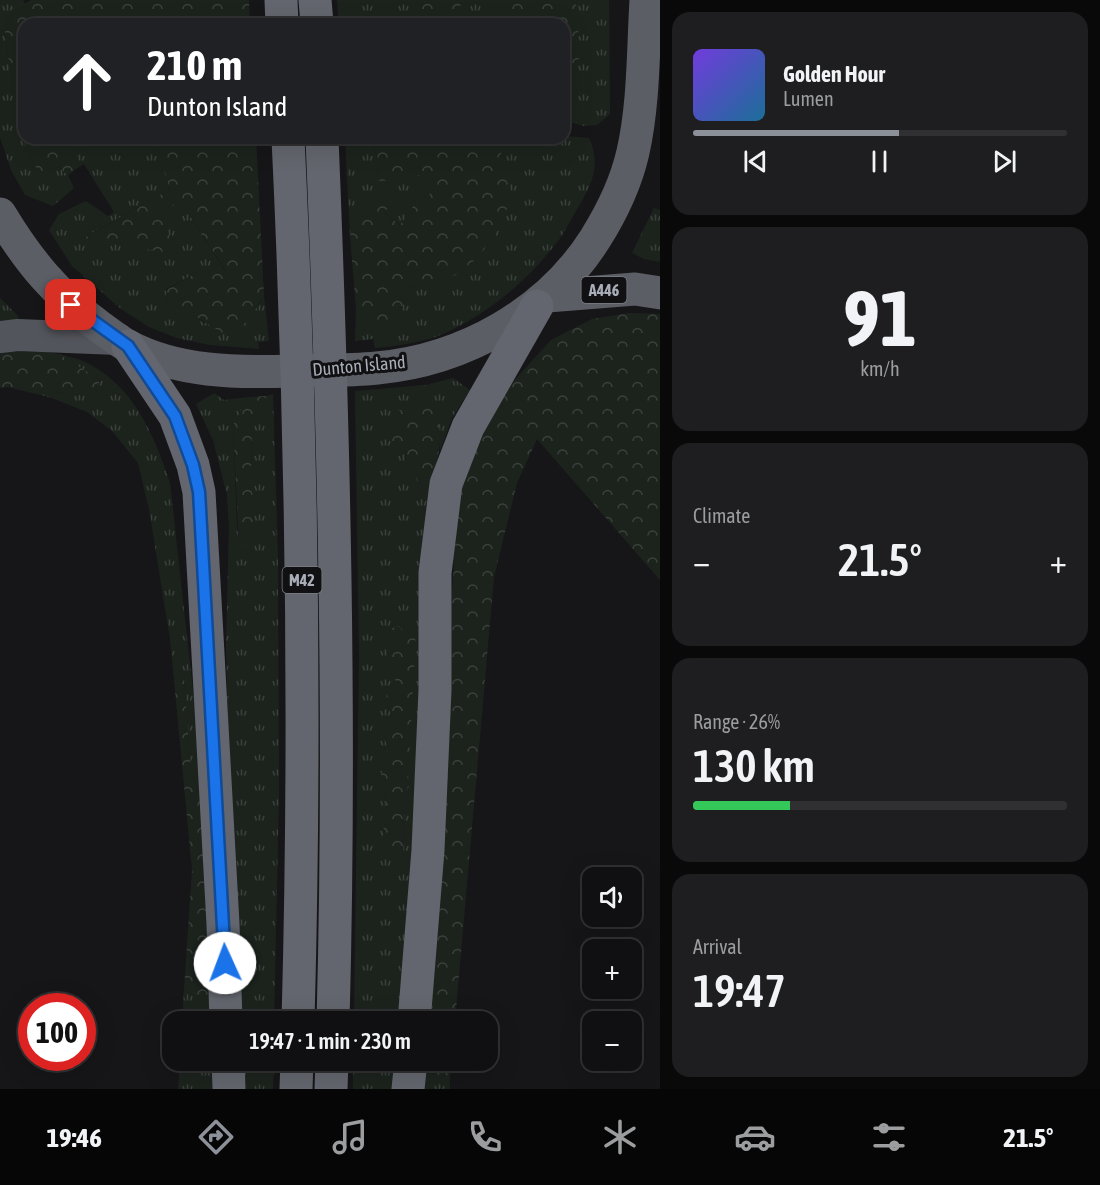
<!DOCTYPE html>
<html lang="en">
<head>
<meta charset="utf-8">
<style>
	:root { --surface:#101012; --page:#1e1e20; --text:#f1f3f6; --muted:#9c9d9f; --line:#303032; --accent:#8c9099 }
	body { margin:0; font-family:"Asap Condensed",sans-serif; background:var(--page); color:var(--text); height:100vh; display:flex; flex-direction:column; font-size:22px; white-space:nowrap }
	* { box-sizing:border-box; margin:0 }
	p { font-size:20px; color:var(--muted) }
	.icon { flex:none; width:33px; height:33px; fill:none; stroke:currentColor; stroke-width:2; stroke-linecap:round; stroke-linejoin:round }
	.map { position:relative; flex:1; overflow:hidden }
	.drawer { display:flex; flex-direction:column; gap:12px; padding:12px; background:#09090a; width:440px }
	.drawer>* { flex:none }
	.hud { position:absolute; left:18px; top:18px; width:552px; height:126px; border-radius:18px; box-shadow:0 6px 24px #0002,0 0 0 2px var(--line); background:#202124; color:#fff; overflow:hidden }
	.controls { position:absolute; left:582px; top:867px; display:grid; gap:12px }
	.controls a { display:grid; place-items:center; width:60px; height:60px; border-radius:12px; background:var(--surface); box-shadow:0 6px 24px #0002,0 0 0 2px var(--line); font-size:30px }
	.speed { position:absolute; left:18px; top:993px; display:flex; gap:12px; font-size:30px; font-weight:700; text-align:center }
	.speed>* { display:grid; place-content:center; width:78px; height:78px; border-radius:50%; background:var(--surface); box-shadow:0 6px 24px #0002,0 0 0 2px var(--line); line-height:1 }
	.speed .limit { border:9px solid #d22; background:#fff; color:#111 }
	.pin { position:absolute; display:grid; place-items:center; width:51px; height:51px; color:#fff; margin:-26px; border-radius:12px; box-shadow:0 3px 9px #0006 }
	.me { position:absolute; width:66px; margin:-33px; rotate:358deg; stroke-linejoin:round; filter:drop-shadow(0 0 4px #0008) }
	.turn { display:flex; align-items:center; gap:21px; height:126px; padding:0 30px; font-size:27px }
	.turn .icon { width:78px; height:78px; stroke-width:2.5 }
	.turn b { display:block; font-size:42px; line-height:51px }
	.big { font-size:45px; font-weight:600; line-height:1.1 }
	.drawer .widget { flex:1; display:flex; flex-direction:column; justify-content:center; gap:9px; min-width:0; padding:0 21px; border-radius:18px; background:var(--page) }
	.drawer .dial { align-items:center; gap:0 }
	.dial b { font-size:78px; line-height:1 }
	.song { display:flex; align-items:center; gap:18px }
	.cover { width:72px; height:72px; border-radius:9px; background:linear-gradient(135deg,hsl(260 70% 55%),hsl(200 70% 35%)) }
	.played { height:6px; border-radius:3px; background:linear-gradient(90deg,var(--accent) 55%,var(--line) 55%) }
	.keys { display:flex; justify-content:space-around; direction:ltr }
	.heat { display:flex; justify-content:space-between; align-items:center; font-size:33px; direction:ltr }
	.charge { height:9px; border-radius:4px; background:linear-gradient(90deg,#34c759 26%,var(--line) 0) }
	.trip { position:absolute; left:162px; top:1011px; width:336px; height:60px; border-radius:18px; background:var(--surface); box-shadow:0 6px 24px #0002,0 0 0 2px var(--line); font-weight:600; line-height:60px; text-align:center }
	.tab-bar { display:flex; height:96px; justify-content:space-around; align-items:center; background:#060607; color:var(--muted) }
	.tab-bar .icon { width:42px; height:42px }
	.tab-bar .current { color:var(--accent) }
	.tab-bar b { font-size:27px; color:var(--text) }
	main { display:flex; flex:1; min-height:0 }
	.map>svg:first-child { display:block }
	.grass { fill:url(#grass-tufts); fill-rule:evenodd }
	.forest { fill:url(#forest-crowns) }
	.lines { fill:none; stroke-linecap:round; stroke-linejoin:round }
	.primary { stroke:#53555c; stroke-width:32 }
	.trunk { stroke:#5b5e65; stroke-width:33 }
	.motorway { stroke:#63666e; stroke-width:33 }
	.route-casing { stroke:#114b97; stroke-width:15 }
	.route { stroke:#1a73e8; stroke-width:10 }
	.labels { text-anchor:middle; stroke-width:6; stroke-linejoin:round; paint-order:stroke }
	.shield { fill:#111113; stroke:#7b7e86; stroke-width:1.5 }
	.shield-label { font-size:16px; font-weight:bold; fill:#a8adb8 }
	.street-label { font-size:18px; fill:#a8adb8; stroke:#111113 }
</style>
</head>
<body>
<main>
<div class="map">
<svg width="661" height="1089" viewBox="0 0 661 1089">
	<defs>
		<pattern id="grass-tufts" width="24" height="20" patternUnits="userSpaceOnUse" patternTransform="scale(1.5)"><rect width="24" height="20" fill="#1c231d"/><path d="M3 7l-1-3M5 7V3M7 7l1-3M15 17l-1-3M17 17v-4M19 17l1-3" fill="none" stroke="#3a403c"/></pattern>
		<pattern id="forest-crowns" width="20" height="18" patternUnits="userSpaceOnUse" patternTransform="scale(1.5)"><rect width="20" height="18" fill="#1c231d"/><path d="M2 6a3 3 0 1 1 6 0M12 15a3 3 0 1 1 6 0" fill="none" stroke="#3a403c"/></pattern>
	</defs>
	<rect width="100%" height="100%" fill="#161618"/>
	<g class="grass">
		<polygon points="0,0 15,0 5,32 9,63 24,141 38,172 58,167 68,175 74,188 53,206 25,195 11,170 0,137"/>
		<polygon points="337,0 419,0 419,18 416,24 339,24"/>
		<polygon points="469,0 498,0 503,24 443,24 442,18"/>
		<polygon points="573,0 609,0 610,114 597,125 583,126 564,120 564,88 572,84 576,5"/>
		<path d="M564 136 589 138C602 167 591 185 576 211 569 223 563 236 554 246 525 283 483 318 438 336 418 343 396 346 375 348L373 339 355 341 356 308 383 331 401 313 408 287 441 282 464 269 510 186 496 138H536L533 141 534 146 549 138H564Z"/>
		<polygon points="89,138 148,138 166,174 169,190 83,238 177,254 160,213 180,200 225,271 198,272 166,289 167,305 184,309 204,323 259,306 264,296 269,341 258,342 259,349 210,345 177,338 149,327 121,309 72,266 49,230 59,214 86,201 108,216 114,212 84,164 79,167 77,152 89,146"/>
		<polygon points="345,138 375,138 378,180 397,180 415,174 426,177 430,194 416,202 401,225 384,213 363,204 350,236"/>
		<polygon points="654,208 660,210 660,262 644,259 632,253"/>
		<polygon points="0,298 19,317 16,322 0,325"/>
		<path d="M59 354C67 357 78 358 85 362 133 384 155 437 170 483L197 727 201 798 191 770 184 678 174 680 170 639 149 509 138 463 112 431 87 412 49 397 7 387 93 396 100 380Z"/>
		<path d="M453 378 470 390 452 418 440 451 439 428 405 449V460L432 480 413 861 401 1021 354 1022 359 657 355 391 426 385ZM415 632 411 715 403 808 404 817 403 861 383 831 388 812 384 799 386 785 380 777 385 765 388 747 385 740 387 726 392 715 386 703 387 688 396 683 391 669 394 642Z"/>
		<polygon points="214,393 224,400 249,397 233,425 237,527 240,546 251,472 252,431 267,396 273,394 278,560 279,795 274,1021 241,1021 229,767 226,646 229,526 227,495 213,440 196,404"/>
		<polygon points="184,990 211,1004 211,1021 182,1022"/>
		<polygon points="180,1061 212,1061 212,1089 178,1089"/>
		<polygon points="242,1061 274,1061 273,1089 243,1089"/>
		<polygon points="353,1061 397,1061 395,1089 353,1089"/>
		<polygon points="420,1073 450,1076 450,1089 418,1089"/>
	</g>
	<g class="forest">
		<polygon points="15,0 23,0 25,4 31,0 249,0 250,24 24,24 24,138 89,138 89,146 77,152 79,167 68,175 58,167 38,172 24,141 9,63 5,32"/>
		<polygon points="419,0 469,0 442,18 443,24 416,24 419,18"/>
		<polygon points="498,0 573,0 576,5 580,53 572,84 564,88 564,24 503,24"/>
		<path d="M148 138H256L264 296 248 321 228 336C208 325 189 310 167 305L166 290 198 272 225 270 180 200 160 213 177 254 82 239 169 190 166 174Z"/>
		<path d="M375 138H496C500 152 510 173 510 187 512 222 474 272 440 282 430 285 418 285 408 287L401 313 400 325 383 331 356 308 350 236 362 204 388 189 391 204 384 213 400 225 416 202 430 194 426 177 415 174 397 180 378 181Z"/>
		<polygon points="629,313 660,314 660,580 537,439 517,483 494,577 455,1021 423,1022 454,565 450,528 463,472 499,397 551,340 592,319"/>
		<polygon points="43,351 59,354 100,380 93,396 7,387 0,388 0,352"/>
		<polygon points="267,396 252,431 251,472 256,540 239,547 233,425 249,397"/>
		<path d="M416 406 433 410C446 429 438 459 432 480L418 484 415 474 406 469 405 449 392 442 389 425 397 411Z"/>
		<polygon points="399,626 407,635 416,631 407,800 403,808 404,817 403,861 394,862 385,851 383,831 388,812 384,799 386,785 380,777 385,765 388,747 385,740 387,726 392,715 386,703 387,688 396,683 391,669 386,648 394,642 387,630"/>
		<polygon points="184,677 191,770 201,798 211,1004 184,990 192,870 174,680"/>
		<polygon points="421,1061 452,1061 450,1076 420,1073"/>
	</g>
	<g class="lines">
		<polyline class="primary" points="0,337 18,335 118,339"/>
		<g class="trunk">
			<path d="M0 214C29 262 55 293 100 327 109 333 118 341 128 346 177 372 237 373 291 371 320 370 349 371 377 368 464 360 548 313 595 239 612 212 626 183 633 152 644 103 643 50 646 0"/>
			<polyline points="547,296 635,289 661,293"/>
		</g>
		<g class="motorway">
			<polyline points="281,0 282,24"/>
			<polyline points="315,0 317,24"/>
			<path d="M288 138C302 432 306 727 298 1022"/>
			<path d="M322 138C334 432 341 727 333 1022"/>
			<polyline points="128,346 175,416 193,465 199,492 223,924 226,1022"/>
			<polyline points="414,1022 428,850 435,690 435,573 446,484 468,427 537,306"/>
			<polyline points="228,1060 229,1089"/>
			<polyline points="296,1089 297,1060"/>
			<polyline points="331,1089 332,1060"/>
			<polyline points="408,1089 411,1060"/>
		</g>
	</g>
	<g class="lines">
		<g class="route-casing">
			<polyline id="route" points="71,305 128,346 175,416 193,465 199,492 200,509 225,963"/>
		</g>
		<use href="#route" class="route"/>
	</g>
	<g class="labels">
		<g class="shield">
			<rect x="581.5" y="277" width="45" height="26" rx="4.5"/>
			<rect x="282.5" y="567" width="39" height="26" rx="4.5"/>
		</g>
		<g class="shield-label">
			<text x="604" y="296">A446</text>
			<text x="302" y="586">M42</text>
		</g>
		<g class="street-label">
			<text transform="translate(359 366) rotate(-5)" y="6">Dunton Island</text>
		</g>
	</g>
</svg>
<div class="controls">
<a><svg class="icon" aria-label="sound" viewBox="0 0 24 24"><path d="M4 9h4l5-4v14l-5-4H4zM17 9q2 3 0 6"/></svg></a>
<a>+</a>
<a>−</a>
</div>
<div class="speed"><div class="limit">100</div></div>
<div class="pin" style="left:71px;top:305px;background:#d93025"><svg class="icon" aria-label="arrive" viewBox="0 0 24 24"><path d="M6 21V4h12l-3 4 3 4H6"/></svg></div>
<svg class="me" style="left:225px;top:963px" viewBox="-20 -20 40 40"><circle r="19" fill="#fff"/><path d="M0-13L10 11 0 6-10 11z" fill="#1a73e8"/></svg>
<div class="trip">19:47 · 1 min · 230 m</div>
<div class="hud">
<div class="turn"><svg class="icon" aria-label="ahead" viewBox="0 0 24 24"><path d="M12 20V5M6 11l6-6 6 6"/></svg><div><b>210 m</b>Dunton Island</div></div>
</div>
</div>
<section class="drawer">
<div class="widget">
<div class="song"><i class="cover"></i><div><b>Golden Hour</b><p>Lumen</p></div></div>
<div class="played"></div>
<div class="keys"><svg class="icon" aria-label="previous" viewBox="0 0 24 24"><path d="M18 5L8 12l10 7zM5 5v14"/></svg><svg class="icon" aria-label="pause" viewBox="0 0 24 24"><path d="M8 5v14M16 5v14"/></svg><svg class="icon" aria-label="next" viewBox="0 0 24 24"><path d="M6 5l10 7-10 7zM19 5v14"/></svg></div>
</div>
<div class="widget dial"><b>91</b><p>km/h</p></div>
<div class="widget"><p>Climate</p>
<div class="heat"><a>−</a><b class="big">21.5°</b><a>+</a></div>
</div>
<div class="widget"><p>Range · 26%</p><b class="big">130 km</b><div class="charge"></div></div>
<div class="widget"><p>Arrival</p><b class="big">19:47</b></div>
</section>
</main>
<nav class="tab-bar">
<b>19:46</b>
<svg class="icon current" aria-label="directions" viewBox="0 0 24 24"><path d="M12 3l9 9-9 9-9-9zM9 14v-3h6M13 9l2 2-2 2"/></svg>
<svg class="icon" aria-label="music" viewBox="0 0 24 24"><path d="M9 18V5l10-2v13"/><circle cx="6" cy="18" r="3"/><circle cx="16" cy="16" r="3"/></svg>
<svg class="icon" aria-label="phone" viewBox="0 0 24 24"><path d="M5 4h4l2 5-3 2q2 4 5 5l2-3 5 2v4C11 20 4 13 5 4z"/></svg>
<svg class="icon" aria-label="climate" viewBox="0 0 24 24"><path d="M12 3v18M4 7l16 10M4 17L20 7"/></svg>
<svg class="icon" aria-label="car" viewBox="0 0 24 24"><path d="M5 17H2v-5l4-1 3-4h7l3 4 3 1v5h-3M9 17h6M6 11h13"/><circle cx="7" cy="17" r="2"/><circle cx="17" cy="17" r="2"/></svg>
<svg class="icon" aria-label="filters" viewBox="0 0 24 24"><path d="M4 7h16M4 17h16"/><circle cx="9" cy="7" r="2"/><circle cx="15" cy="17" r="2"/></svg>
<b>21.5°</b>
</nav>
</body>
</html>
